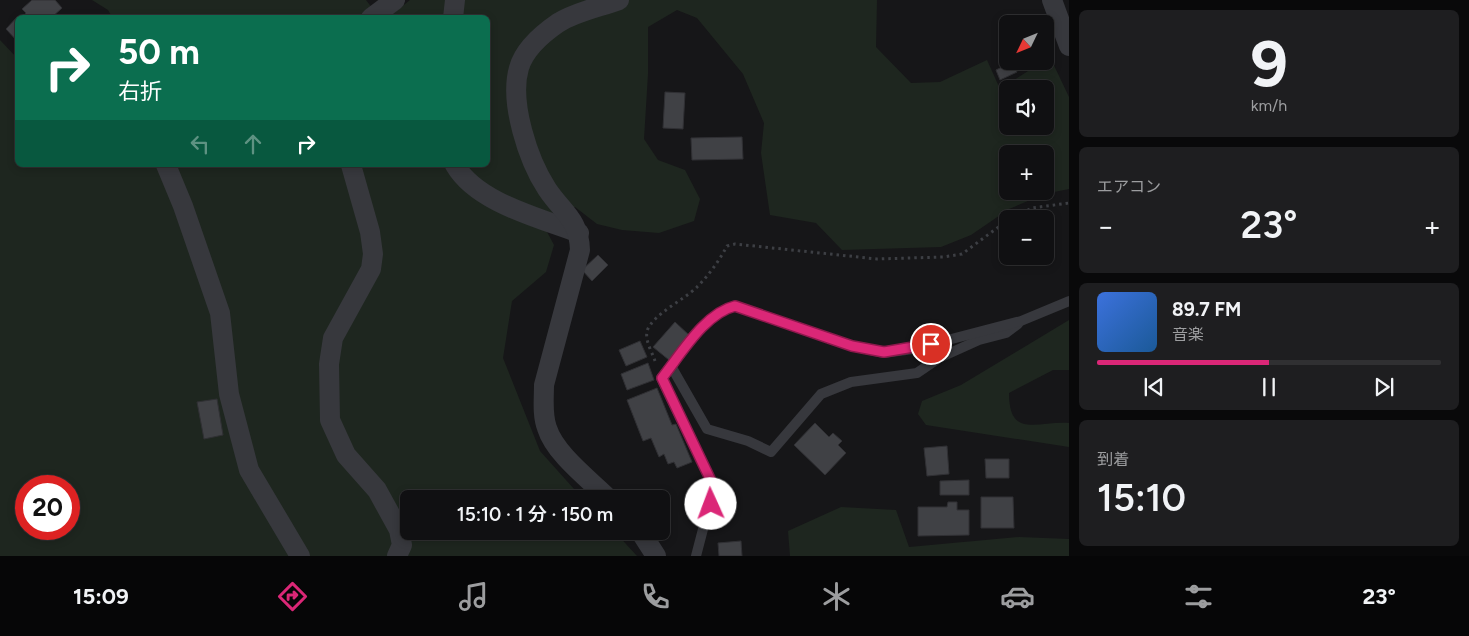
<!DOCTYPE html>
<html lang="ja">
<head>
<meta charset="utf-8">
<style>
	:root { --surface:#101012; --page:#1e1e20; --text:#f1f3f6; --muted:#9c9d9f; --line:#303032; --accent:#db2777 }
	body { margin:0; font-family:Figtree,"Noto Sans JP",sans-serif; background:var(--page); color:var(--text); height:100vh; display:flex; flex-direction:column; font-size:19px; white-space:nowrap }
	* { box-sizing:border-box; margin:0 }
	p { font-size:16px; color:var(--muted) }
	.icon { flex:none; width:28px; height:28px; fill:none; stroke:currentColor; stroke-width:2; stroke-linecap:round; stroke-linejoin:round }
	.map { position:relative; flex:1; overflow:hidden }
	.panel { display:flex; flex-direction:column; gap:10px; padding:10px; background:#09090a; width:400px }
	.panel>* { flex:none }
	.guide { position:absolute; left:15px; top:15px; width:475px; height:152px; border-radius:8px; box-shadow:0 2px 8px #0003,0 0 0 1px var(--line); background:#0b6e4f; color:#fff; overflow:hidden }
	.needle { width:32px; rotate:227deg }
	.tools { position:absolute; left:999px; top:15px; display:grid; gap:10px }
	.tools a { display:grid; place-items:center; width:55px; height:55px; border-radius:8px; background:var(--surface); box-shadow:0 2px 8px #0003,0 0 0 1px var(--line); font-size:25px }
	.speed { position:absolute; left:15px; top:475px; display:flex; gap:10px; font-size:25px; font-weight:700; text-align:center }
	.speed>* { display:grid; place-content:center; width:65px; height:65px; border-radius:50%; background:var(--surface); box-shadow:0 2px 8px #0003,0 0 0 1px var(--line); line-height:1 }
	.speed .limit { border:8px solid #d22; background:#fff; color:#111 }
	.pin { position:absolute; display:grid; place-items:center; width:42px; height:42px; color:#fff; margin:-21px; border:2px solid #fff; border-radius:50%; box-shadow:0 1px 5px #0007 }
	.me { position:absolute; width:55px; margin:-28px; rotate:358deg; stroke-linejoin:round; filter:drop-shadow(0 0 4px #0008) }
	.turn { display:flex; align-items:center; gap:18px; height:105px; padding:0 20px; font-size:22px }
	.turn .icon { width:65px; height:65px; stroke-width:2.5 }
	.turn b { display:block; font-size:35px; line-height:42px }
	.lanes { display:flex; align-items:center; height:48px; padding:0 20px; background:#0003; justify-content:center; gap:25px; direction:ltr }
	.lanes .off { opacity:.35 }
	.big { font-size:38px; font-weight:600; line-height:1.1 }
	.panel .card { flex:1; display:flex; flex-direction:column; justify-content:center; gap:8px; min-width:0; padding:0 18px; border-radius:8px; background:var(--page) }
	.panel .dial { align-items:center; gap:0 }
	.dial b { font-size:65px; line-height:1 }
	.song { display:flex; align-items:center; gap:15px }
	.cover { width:60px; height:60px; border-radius:8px; background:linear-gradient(135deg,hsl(220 70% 55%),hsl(210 70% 35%)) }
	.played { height:5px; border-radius:2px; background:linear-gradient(90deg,var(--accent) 50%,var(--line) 50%) }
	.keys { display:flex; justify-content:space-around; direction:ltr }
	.heat { display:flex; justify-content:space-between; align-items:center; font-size:28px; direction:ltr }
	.trip { position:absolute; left:400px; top:490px; width:270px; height:50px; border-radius:8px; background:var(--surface); box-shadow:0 2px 8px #0003,0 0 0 1px var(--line); font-weight:600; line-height:50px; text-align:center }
	.menu { display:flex; height:80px; justify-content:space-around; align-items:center; background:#060607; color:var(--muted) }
	.menu .icon { width:35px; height:35px }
	.menu .active { color:var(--accent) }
	.menu b { font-size:22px; color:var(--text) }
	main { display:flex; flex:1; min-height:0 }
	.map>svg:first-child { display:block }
	.green { fill:#1e261f; fill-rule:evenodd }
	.building { fill:#404145; stroke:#303034 }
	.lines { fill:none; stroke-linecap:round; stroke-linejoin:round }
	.path { stroke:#3d3f44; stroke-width:3; stroke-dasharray:2.5 4; stroke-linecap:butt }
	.lane { stroke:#37383d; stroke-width:10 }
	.street { stroke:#37383d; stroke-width:20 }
	.route-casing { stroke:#8e194d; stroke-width:12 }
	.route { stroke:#db2777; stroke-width:9 }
</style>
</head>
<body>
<main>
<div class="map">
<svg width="1069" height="556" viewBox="0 0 1069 556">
	<rect width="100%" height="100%" fill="#161618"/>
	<g class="green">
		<polygon points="92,0 366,0 379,17 112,17 108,10"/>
		<path d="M410 0H877L876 47 911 83 940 82 987 60 1000 89 1050 57 1069 97V189L1044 194 1009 209 971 235 941 247 842 250 816 223 770 215 761 153 764 123 743 74 697 18 677 10 648 27V74L644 139 658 160 685 170 700 199 694 221 659 233 622 230 597 224 575 207 552 213 545 228 554 245 546 272 512 301 503 358 540 451 583 499H409V531H614L637 556H0V40L17 58 18 165H488V18L389 17ZM1008 89H1045V126H1008ZM1008 154H1045V191H1008ZM26 486H69V529H26Z"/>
		<path d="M1069 320V370H1053L1009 393C1009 439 1037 421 1069 423V447L926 425 918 414 922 401 961 385Z"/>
		<polygon points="841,507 896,510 909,547 1019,537 1069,539 1069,556 790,556 788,531"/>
	</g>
	<g class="building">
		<polygon points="32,0 55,0 62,8 51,18 21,18 26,13 22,9"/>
		<polygon points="18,16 20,18 18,18 18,42 6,29"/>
		<polygon points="1012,62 1017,72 1000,80 996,70"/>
		<polygon points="665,92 685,93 683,129 663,128"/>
		<polygon points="742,137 743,159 692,160 691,138"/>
		<polygon points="598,255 608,265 592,281 582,270"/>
		<polygon points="675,322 690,336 669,360 653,347"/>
		<polygon points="640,341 647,357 626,366 619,350"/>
		<polygon points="648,363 654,380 627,390 621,374"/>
		<polygon points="657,388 672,425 676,424 692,462 677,468 674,462 668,464 664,454 659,457 651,438 643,441 627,400"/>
		<polygon points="217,399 223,435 204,439 197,402"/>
		<polygon points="815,423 829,437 833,433 842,441 838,445 846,453 825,475 794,445"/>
		<polygon points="947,446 949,474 927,476 924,448"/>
		<polygon points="985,459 1009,459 1009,478 986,478"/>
		<polygon points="969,480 969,495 940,495 940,481"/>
		<polygon points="981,497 1013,497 1014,528 981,528"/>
		<polygon points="948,502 957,502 957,510 969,510 969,535 918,536 918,507 947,507"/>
		<polygon points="741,541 742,556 719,556 718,543"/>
	</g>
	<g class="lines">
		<g class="path">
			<polyline points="1010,219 1032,208 1069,203"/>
			<path d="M655 361C652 352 645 341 647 331 653 314 684 300 697 287 709 275 719 261 727 246L735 244 877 259 943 257 962 254 1008 220"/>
		</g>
		<g class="lane">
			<polyline points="671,366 707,429 748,441 771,452 821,394 851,382 917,373 939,358 979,340 1006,333 1018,324"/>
			<path d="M696 556 714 487 661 378C681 354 705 313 735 306L852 346 884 353 913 349 1021 321 1069 301"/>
		</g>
		<g class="street">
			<polyline points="1052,0 1069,46"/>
			<polyline points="371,18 395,0"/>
			<polyline points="453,18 455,0"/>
			<polyline points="166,165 183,206 220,313 229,394 249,470 300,556"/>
			<polyline points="351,165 370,232 373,254 371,269 333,338 329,364 330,420 346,455 377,490 399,530 402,545 397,556"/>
			<path d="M455 165C477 203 540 218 579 233"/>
			<path d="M609 499C590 480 555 454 547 428 542 415 544 399 544 385L580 250C579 219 563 213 547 189 528 160 509 102 519 68 524 50 542 34 558 23 575 12 600 7 619 0"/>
			<polyline points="640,531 656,556"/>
		</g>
	</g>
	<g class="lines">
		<g class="route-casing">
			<path id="route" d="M711 504 714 487 662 378C681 354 705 313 735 306L852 346 884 352 931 344"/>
		</g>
		<use href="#route" class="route"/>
	</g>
</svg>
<div class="tools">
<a><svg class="needle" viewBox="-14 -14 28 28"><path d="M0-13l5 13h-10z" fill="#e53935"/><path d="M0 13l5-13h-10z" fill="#9c9d9f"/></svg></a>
<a><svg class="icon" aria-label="sound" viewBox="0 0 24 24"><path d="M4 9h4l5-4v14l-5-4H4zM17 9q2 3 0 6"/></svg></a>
<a>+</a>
<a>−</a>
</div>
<div class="speed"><div class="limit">20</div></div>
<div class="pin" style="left:931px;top:344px;background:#d93025"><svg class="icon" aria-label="arrive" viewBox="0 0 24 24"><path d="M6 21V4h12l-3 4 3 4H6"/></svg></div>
<svg class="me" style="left:711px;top:504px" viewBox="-20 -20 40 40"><circle r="19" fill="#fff"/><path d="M0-13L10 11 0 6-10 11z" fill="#db2777"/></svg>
<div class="trip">15:10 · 1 分 · 150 m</div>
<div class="guide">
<div class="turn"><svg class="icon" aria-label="right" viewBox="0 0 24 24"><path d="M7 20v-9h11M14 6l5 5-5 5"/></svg><div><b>50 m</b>右折</div></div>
<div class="lanes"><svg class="icon off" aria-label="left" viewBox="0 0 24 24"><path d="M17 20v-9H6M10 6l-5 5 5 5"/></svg><svg class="icon off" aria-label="ahead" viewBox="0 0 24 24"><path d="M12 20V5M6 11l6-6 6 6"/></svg><svg class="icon" aria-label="right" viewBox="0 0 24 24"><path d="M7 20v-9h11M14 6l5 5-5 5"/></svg></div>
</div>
</div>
<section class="panel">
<div class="card dial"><b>9</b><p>km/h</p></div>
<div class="card"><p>エアコン</p>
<div class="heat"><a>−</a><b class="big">23°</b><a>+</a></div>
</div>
<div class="card">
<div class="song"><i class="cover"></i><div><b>89.7 FM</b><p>音楽</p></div></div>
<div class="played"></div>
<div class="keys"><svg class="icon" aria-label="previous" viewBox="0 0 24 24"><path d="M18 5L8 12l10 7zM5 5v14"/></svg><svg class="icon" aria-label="pause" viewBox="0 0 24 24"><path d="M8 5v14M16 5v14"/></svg><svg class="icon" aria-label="next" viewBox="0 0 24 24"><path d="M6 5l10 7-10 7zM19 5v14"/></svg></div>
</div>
<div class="card"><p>到着</p><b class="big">15:10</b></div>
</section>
</main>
<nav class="menu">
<b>15:09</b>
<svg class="icon active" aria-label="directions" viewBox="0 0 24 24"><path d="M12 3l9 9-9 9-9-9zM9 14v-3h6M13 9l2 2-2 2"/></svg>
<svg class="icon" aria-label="music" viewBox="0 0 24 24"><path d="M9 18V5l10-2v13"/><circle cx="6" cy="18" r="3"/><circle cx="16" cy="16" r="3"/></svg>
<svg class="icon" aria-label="phone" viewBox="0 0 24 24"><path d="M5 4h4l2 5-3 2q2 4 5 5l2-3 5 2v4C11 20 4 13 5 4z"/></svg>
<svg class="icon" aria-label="climate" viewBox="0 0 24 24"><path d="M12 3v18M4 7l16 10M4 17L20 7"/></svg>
<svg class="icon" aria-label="car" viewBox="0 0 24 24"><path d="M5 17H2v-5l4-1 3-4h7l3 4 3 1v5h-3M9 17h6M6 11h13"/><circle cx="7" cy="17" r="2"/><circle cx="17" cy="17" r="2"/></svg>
<svg class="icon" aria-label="filters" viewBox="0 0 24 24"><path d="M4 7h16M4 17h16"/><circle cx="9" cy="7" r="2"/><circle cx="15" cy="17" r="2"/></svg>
<b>23°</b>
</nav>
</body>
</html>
